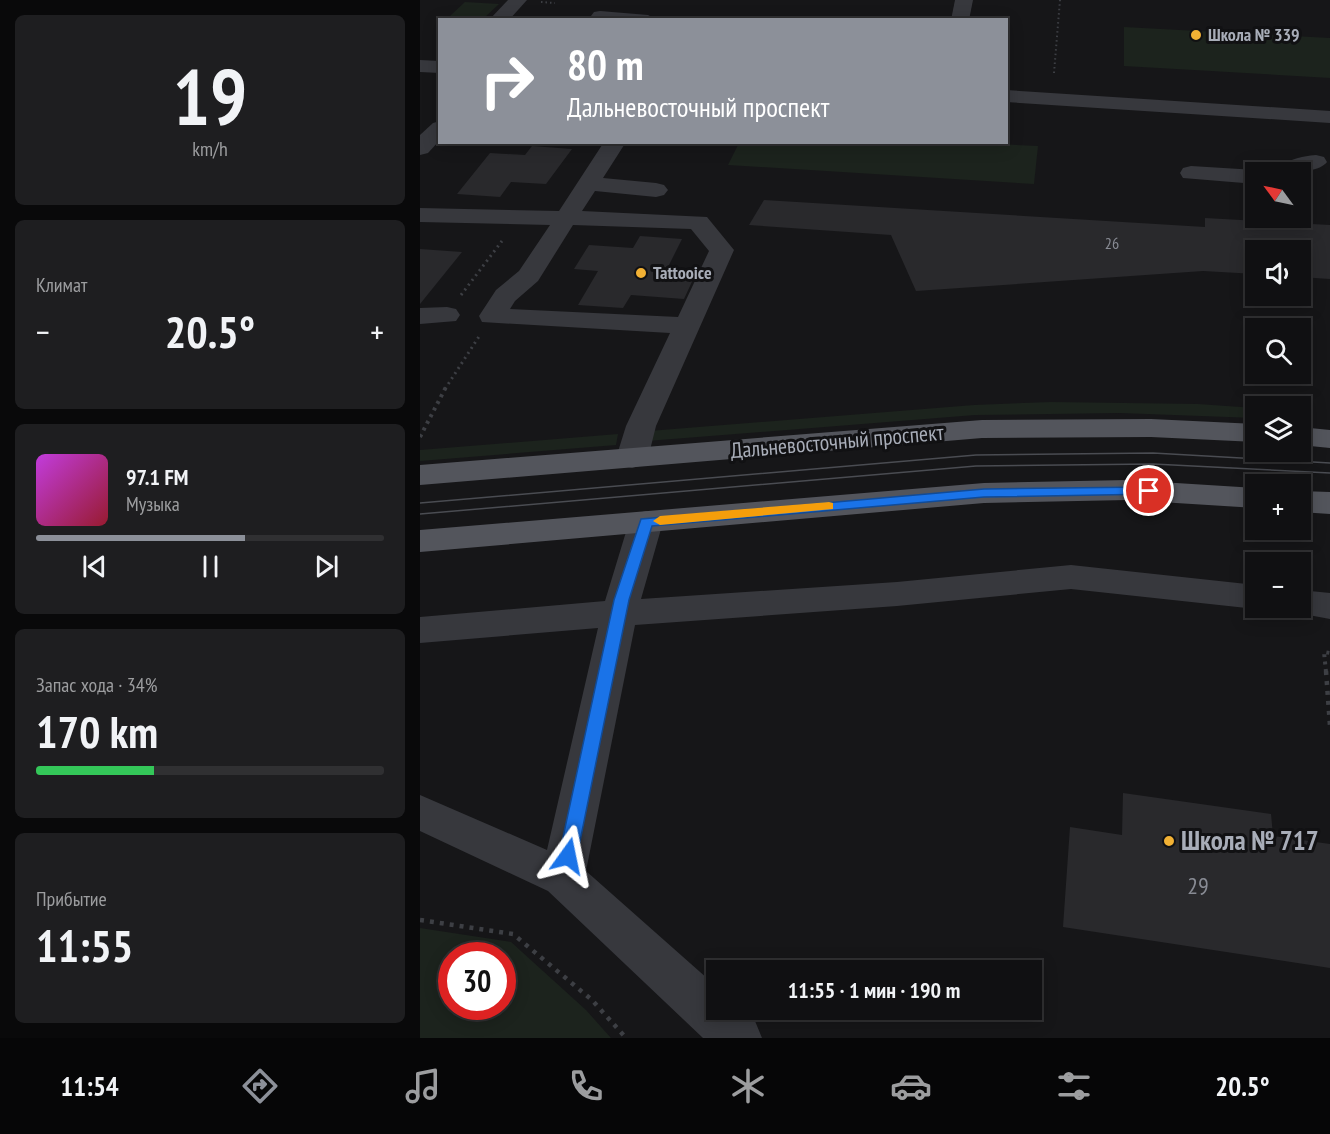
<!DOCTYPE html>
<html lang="ru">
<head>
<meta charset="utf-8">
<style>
	:root { --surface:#101012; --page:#1e1e20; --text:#f1f3f6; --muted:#9c9d9f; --line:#303032; --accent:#8c9099 }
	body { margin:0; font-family:"PT Sans Narrow",sans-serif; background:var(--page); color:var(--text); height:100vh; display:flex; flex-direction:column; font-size:22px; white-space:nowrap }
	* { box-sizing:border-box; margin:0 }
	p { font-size:20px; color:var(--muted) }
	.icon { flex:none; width:33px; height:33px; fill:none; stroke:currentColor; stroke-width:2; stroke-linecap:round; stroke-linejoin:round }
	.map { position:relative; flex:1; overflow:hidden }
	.sheet { display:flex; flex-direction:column; gap:15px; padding:15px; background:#09090a; width:420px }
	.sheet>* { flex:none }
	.guide { position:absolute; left:18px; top:18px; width:570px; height:126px; border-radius:0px; box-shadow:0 3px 15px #0003,0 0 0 2px var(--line); background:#8c9099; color:#fff; overflow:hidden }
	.needle { width:39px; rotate:303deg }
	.controls { position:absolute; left:825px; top:162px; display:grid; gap:12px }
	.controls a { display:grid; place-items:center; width:66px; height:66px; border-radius:0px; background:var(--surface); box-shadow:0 3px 15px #0003,0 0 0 2px var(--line); font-size:30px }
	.speed { position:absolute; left:18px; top:942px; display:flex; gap:12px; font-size:30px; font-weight:700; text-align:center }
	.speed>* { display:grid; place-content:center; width:78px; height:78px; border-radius:50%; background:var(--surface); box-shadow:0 3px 15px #0003,0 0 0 2px var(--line); line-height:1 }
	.speed .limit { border:9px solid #d22; background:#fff; color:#111 }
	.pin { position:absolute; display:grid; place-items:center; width:51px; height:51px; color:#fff; margin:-26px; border:3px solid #fff; border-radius:50%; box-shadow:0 2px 6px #0007 }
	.me { position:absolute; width:66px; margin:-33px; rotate:12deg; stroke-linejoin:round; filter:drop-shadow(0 0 4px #0008) }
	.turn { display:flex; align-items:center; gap:21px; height:126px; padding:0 30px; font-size:27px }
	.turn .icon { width:78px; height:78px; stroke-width:2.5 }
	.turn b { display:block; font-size:42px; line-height:51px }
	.big { font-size:45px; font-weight:800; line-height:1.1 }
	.sheet .card { flex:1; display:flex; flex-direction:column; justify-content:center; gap:9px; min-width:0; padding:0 21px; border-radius:9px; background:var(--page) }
	.sheet .dial { align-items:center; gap:0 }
	.dial b { font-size:78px; line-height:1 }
	.song { display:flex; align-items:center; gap:18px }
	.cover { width:72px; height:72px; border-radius:9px; background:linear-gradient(135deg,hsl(290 70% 55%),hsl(350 70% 35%)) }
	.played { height:6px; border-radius:3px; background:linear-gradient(90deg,var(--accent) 60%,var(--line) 60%) }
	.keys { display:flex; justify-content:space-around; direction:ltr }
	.heat { display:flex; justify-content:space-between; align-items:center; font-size:33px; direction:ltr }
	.charge { height:9px; border-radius:4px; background:linear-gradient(90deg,#34c759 34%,var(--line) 0) }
	.trip { position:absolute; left:286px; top:960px; width:336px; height:60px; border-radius:0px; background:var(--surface); box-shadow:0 3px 15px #0003,0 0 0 2px var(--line); font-weight:800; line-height:60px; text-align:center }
	.tabs { display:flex; height:96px; justify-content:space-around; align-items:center; background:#060607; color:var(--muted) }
	.tabs .icon { width:42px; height:42px }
	.tabs .active { color:var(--accent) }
	.tabs b { font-size:27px; color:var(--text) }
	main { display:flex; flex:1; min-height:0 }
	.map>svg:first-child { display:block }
	.green { fill:#1c231d; fill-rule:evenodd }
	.building { fill:#29292c }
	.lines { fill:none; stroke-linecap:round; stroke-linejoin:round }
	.path-far3 { stroke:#3d3f44; stroke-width:2; stroke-dasharray:1.5 3; stroke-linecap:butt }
	.path-far2 { stroke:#3d3f44; stroke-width:3; stroke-dasharray:2 4; stroke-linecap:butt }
	.path-far1 { stroke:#3d3f44; stroke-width:4; stroke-dasharray:3 4.5; stroke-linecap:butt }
	.path { stroke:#3d3f44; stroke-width:4.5; stroke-dasharray:4 6; stroke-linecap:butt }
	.minor { fill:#37383d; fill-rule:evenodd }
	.major { fill:#53555c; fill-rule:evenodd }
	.tram { stroke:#4a4c52; stroke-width:1.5 }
	.route { fill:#1a73e8; stroke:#114b97; stroke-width:1.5 }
	.slow { fill:#f59e0b }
	.poi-dot { fill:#f2b134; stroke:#111113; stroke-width:2 }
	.labels { text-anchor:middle; stroke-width:6; stroke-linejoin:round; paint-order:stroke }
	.far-number-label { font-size:16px; fill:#888b94 }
	.far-poi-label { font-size:18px; font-weight:bold; fill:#a8adb8; stroke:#111113; text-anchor:start }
	.street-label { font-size:22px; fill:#a8adb8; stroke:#111113 }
	.near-number-label { font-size:24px; fill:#888b94 }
	.near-poi-label { font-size:27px; font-weight:bold; fill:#a8adb8; stroke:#111113; text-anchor:start }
</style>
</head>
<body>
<main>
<section class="sheet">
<div class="card dial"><b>19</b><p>km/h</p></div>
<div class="card"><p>Климат</p>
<div class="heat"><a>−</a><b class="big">20.5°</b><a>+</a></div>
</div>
<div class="card">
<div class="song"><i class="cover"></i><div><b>97.1 FM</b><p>Музыка</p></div></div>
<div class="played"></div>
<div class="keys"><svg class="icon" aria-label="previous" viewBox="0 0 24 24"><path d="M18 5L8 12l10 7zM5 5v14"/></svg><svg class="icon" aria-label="pause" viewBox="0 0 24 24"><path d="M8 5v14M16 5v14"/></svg><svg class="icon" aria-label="next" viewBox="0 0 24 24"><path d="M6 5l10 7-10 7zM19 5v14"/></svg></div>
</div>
<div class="card"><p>Запас хода · 34%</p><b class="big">170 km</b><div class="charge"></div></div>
<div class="card"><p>Прибытие</p><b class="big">11:55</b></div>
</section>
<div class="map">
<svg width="910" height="1038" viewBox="0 0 910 1038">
	<rect width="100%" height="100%" fill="#161618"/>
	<g class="green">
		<polygon points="45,2 79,4 64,18 30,16"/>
		<polygon points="704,27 910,38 910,78 704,66"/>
		<polygon points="554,143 618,146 614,184 308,165 319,143"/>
		<polygon points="631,402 778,404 835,408 835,418 700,413 555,415 227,441 229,431 554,405"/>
		<polygon points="198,434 196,445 0,461 0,450"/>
		<path d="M0 928 91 942 166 1010 191 1038H0ZM32 956H82V1006H32Z"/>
	</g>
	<g class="building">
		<polygon points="112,146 152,149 126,184 91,182 80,197 37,194 70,153 105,155"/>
		<polygon points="344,200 785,227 785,218 910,225 910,279 880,277 880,250 836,250 836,274 783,271 496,291 471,235 329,225"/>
		<polygon points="220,236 262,239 246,271 276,273 264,299 211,295 203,308 158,305 178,271 154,269 169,245 213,248"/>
		<polygon points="0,249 42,252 0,304"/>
		<polygon points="703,793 851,814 853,836 910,844 910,968 643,927 650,827 702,835"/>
	</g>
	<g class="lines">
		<g class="path-far3">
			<polyline points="121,2 135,3"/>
			<polyline points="567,18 578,19"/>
			<polyline points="634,73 640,0"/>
		</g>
		<g class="path-far2">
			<polyline points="41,295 82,241"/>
			<polyline points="25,389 60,335"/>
		</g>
		<g class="path-far1">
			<polyline points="0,437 26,387"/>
			<polyline points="906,672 904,652 910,653"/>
		</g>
		<g class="path">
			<polyline points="906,671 910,726"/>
			<polyline points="0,920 93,934 172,1000 206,1038"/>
		</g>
		<g class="minor">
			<polygon points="88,0 107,0 89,20 69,20"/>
			<polygon points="535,0 553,0 549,20 531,20"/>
			<polygon points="180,11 228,15 237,20 173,20 171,16 174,12"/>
			<polygon points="0,60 20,61 20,73 0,72"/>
			<polygon points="586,90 910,111 910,123 586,102"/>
			<polygon points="20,121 20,140 8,153 0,155 0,135 13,123"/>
			<path d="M184 142H206L183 178 236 183 244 185 248 190 244 195 236 197 175 191 162 211 287 217 314 250 236 426 228 458 223 465 212 468 201 465 196 458 206 426 250 333 62 322 59 316 76 290 99 271 130 225 0 222V208L139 211ZM153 225 271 229 289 251 258 317 90 309 95 301 118 281Z"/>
			<path d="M896 155 904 157 907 162C899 173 868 173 855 172 863 160 882 156 896 155Z"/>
			<polygon points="771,166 836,170 844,172 836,172 836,184 763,178 760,173 763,168"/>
			<polygon points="27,307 36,309 40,315 36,321 0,324 0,308"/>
			<polygon points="226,511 238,514 243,522 221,599 477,582 651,565 836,585 836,608 843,608 836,609 651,589 477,606 215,625 166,871 297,987 297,1010 322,1010 335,1021 342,1038 283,1038 128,891 0,831 0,795 127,850 178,628 0,643 0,617 185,601 209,522 214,514"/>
			<polygon points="880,590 910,593 910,619 867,611 865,608 880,608"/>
		</g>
		<g class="major">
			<polygon points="731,419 836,424 836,442 731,437 562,438 0,485 0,465 562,420"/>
			<polygon points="880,427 910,430 910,448 880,445"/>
			<polygon points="708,480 836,488 836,508 708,500 564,503 0,552 0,530 564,483"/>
			<polygon points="880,491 910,492 910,514 880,512"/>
		</g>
		<g class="tram">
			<polyline points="0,503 556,455 733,453 910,463"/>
			<polyline points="0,514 556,466 733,464 910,473"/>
		</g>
	</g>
	<polygon class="route" points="729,487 734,488 734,494 564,497 232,526 209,600 157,856 154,861 148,864 141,861 139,856 194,600 221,519 564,489"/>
	<polygon class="slow" points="409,502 413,503 413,509 240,525 233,521 240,516"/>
	<g class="poi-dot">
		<circle cx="776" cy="35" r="6"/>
		<circle cx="221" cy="273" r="6"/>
		<circle cx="749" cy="841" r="6"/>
	</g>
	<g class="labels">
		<g class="far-number-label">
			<text x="692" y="249">26</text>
		</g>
		<g class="far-poi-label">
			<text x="788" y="41">Школа № 339</text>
			<text x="233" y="279">Tattooice</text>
		</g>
		<g class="street-label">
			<text transform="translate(417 441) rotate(-5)" y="8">Дальневосточный проспект</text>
		</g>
		<g class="near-number-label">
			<text x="778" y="894">29</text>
		</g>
		<g class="near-poi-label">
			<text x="761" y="850">Школа № 717</text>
		</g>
	</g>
</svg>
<div class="controls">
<a><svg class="needle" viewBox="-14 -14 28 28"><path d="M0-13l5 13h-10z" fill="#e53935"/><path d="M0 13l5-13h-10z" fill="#9c9d9f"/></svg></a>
<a><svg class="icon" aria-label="sound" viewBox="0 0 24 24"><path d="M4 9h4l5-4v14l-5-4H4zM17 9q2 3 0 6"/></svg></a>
<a><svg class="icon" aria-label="search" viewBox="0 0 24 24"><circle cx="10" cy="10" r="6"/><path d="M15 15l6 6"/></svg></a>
<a><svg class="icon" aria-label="layers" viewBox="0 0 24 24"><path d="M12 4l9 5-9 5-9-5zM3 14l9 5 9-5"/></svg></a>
<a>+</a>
<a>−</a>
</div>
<div class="speed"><div class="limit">30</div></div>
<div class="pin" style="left:729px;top:491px;background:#d93025"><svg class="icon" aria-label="arrive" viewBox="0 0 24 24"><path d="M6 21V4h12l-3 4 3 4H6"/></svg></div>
<svg class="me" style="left:148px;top:856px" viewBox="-20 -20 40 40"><path d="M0-17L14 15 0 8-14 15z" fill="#1a73e8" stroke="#fff" stroke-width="4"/></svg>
<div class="trip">11:55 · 1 мин · 190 m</div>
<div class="guide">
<div class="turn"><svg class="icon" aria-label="right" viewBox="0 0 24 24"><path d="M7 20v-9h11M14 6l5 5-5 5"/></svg><div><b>80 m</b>Дальневосточный проспект</div></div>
</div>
</div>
</main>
<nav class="tabs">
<b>11:54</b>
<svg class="icon active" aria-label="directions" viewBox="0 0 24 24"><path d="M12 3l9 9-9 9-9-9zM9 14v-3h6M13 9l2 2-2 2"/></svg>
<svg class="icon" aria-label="music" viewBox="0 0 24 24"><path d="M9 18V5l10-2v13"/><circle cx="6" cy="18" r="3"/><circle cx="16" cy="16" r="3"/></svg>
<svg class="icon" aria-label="phone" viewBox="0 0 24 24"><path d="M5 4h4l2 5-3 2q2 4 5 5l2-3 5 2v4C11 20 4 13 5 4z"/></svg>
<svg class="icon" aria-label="climate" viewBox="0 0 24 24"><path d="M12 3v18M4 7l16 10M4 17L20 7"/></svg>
<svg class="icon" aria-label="car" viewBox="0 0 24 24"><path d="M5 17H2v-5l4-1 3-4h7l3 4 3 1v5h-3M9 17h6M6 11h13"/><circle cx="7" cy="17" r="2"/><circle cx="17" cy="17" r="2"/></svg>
<svg class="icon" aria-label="filters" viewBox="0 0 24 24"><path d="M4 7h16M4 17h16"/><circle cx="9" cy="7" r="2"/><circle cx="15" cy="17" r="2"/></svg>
<b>20.5°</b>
</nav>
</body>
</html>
